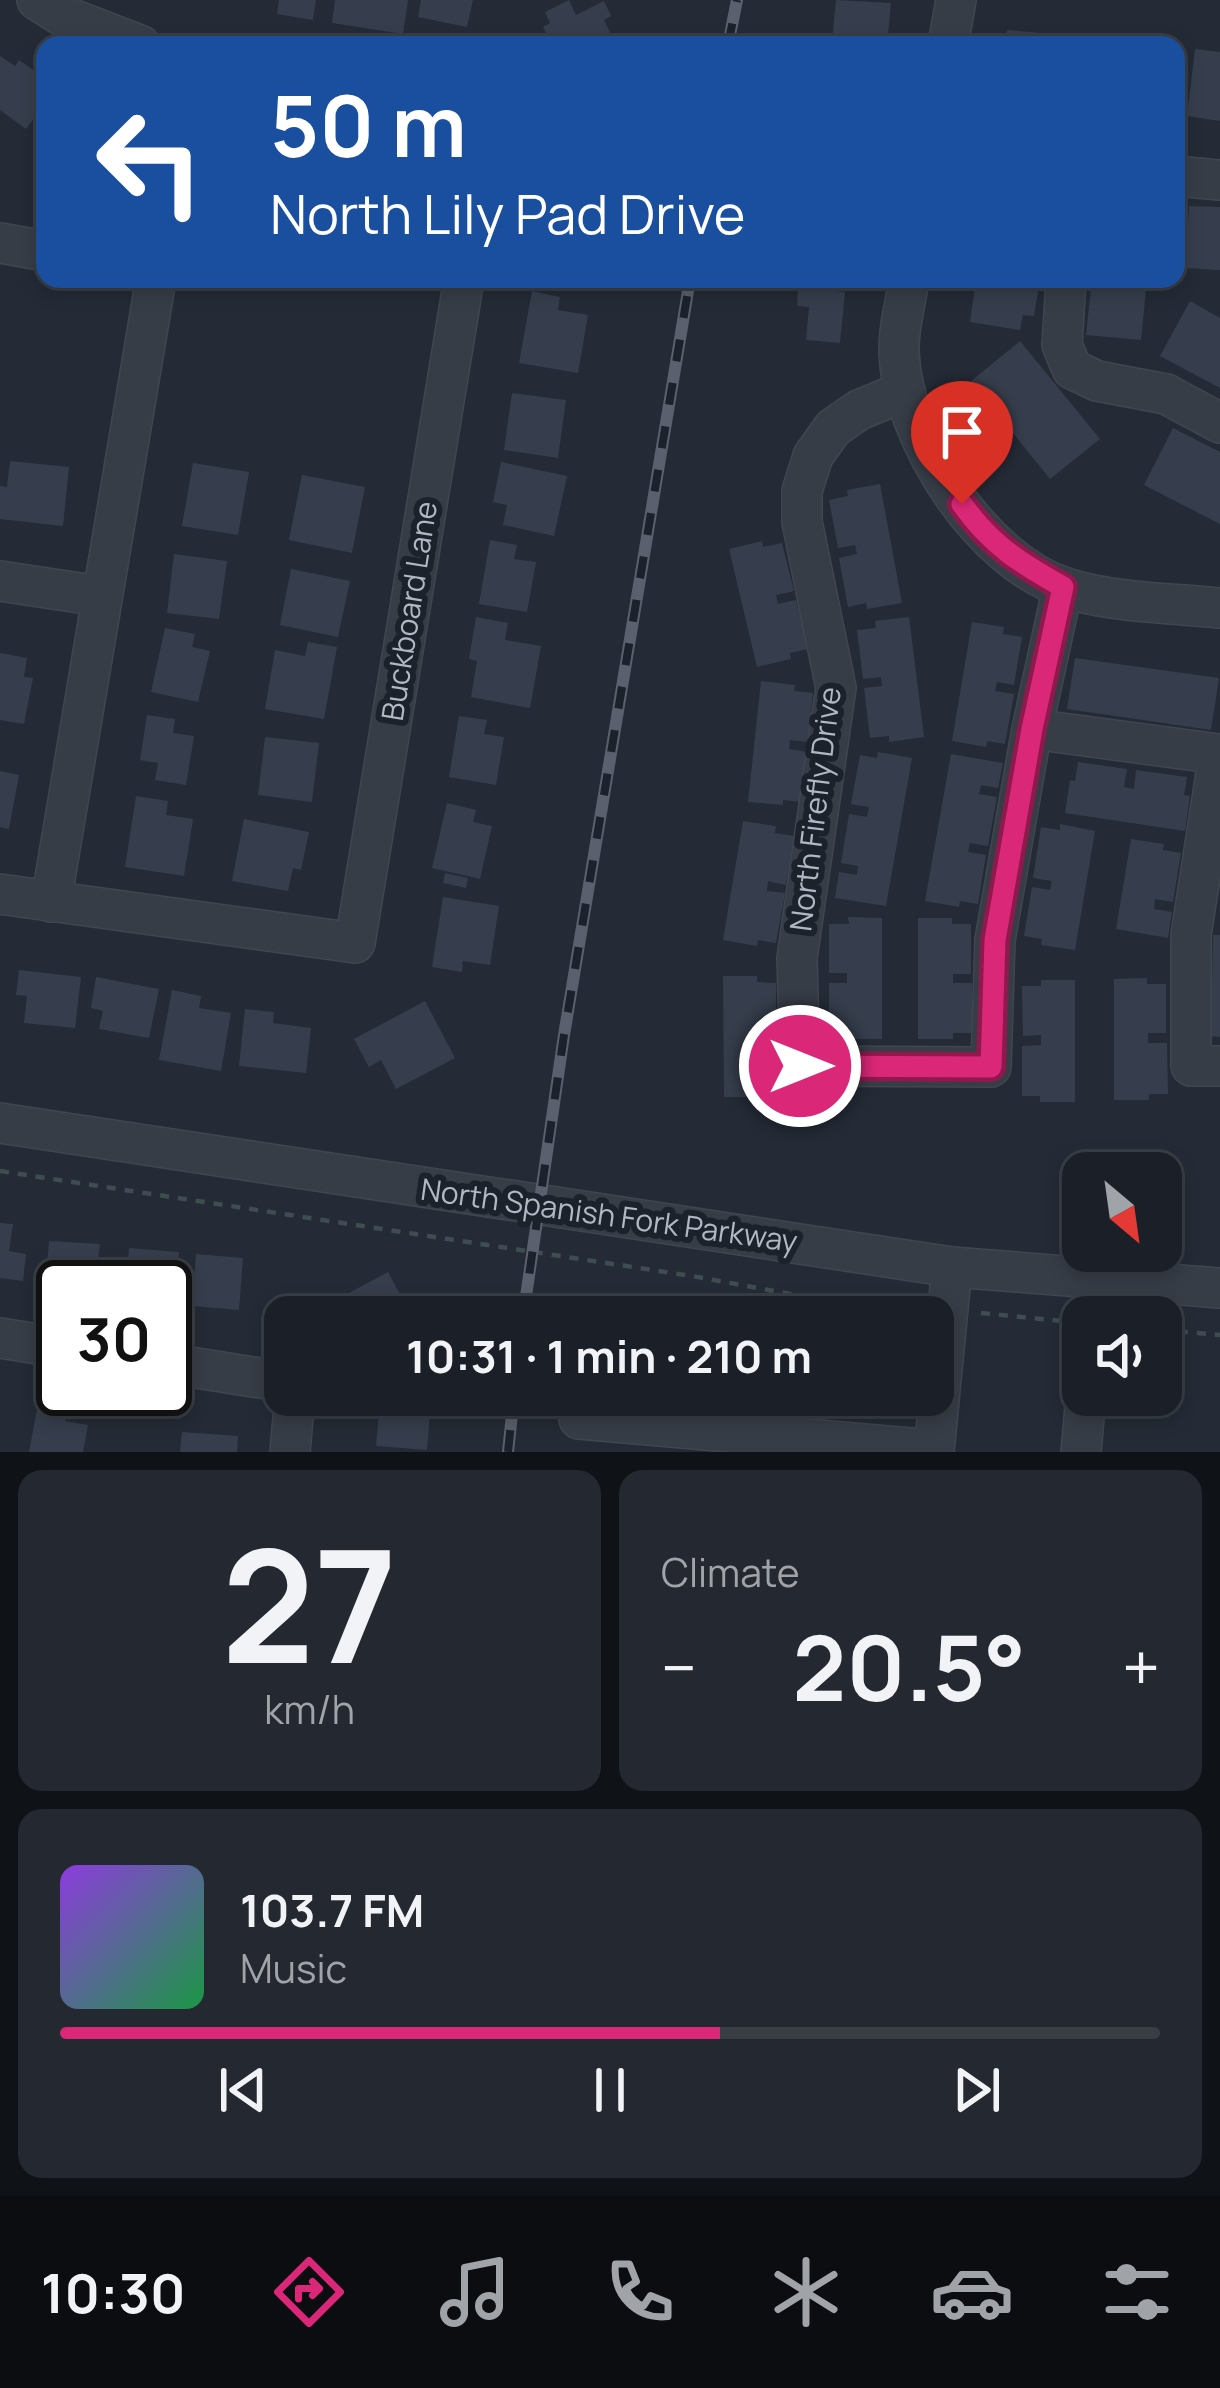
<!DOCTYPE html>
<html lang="en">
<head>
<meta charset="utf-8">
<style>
	:root { --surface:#1b2028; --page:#242830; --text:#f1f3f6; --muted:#a0a3a8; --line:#393e45; --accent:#db2777 }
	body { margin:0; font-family:Manrope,sans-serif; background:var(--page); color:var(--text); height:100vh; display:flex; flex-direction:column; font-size:45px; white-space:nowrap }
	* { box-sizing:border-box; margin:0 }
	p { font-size:39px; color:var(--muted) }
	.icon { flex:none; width:66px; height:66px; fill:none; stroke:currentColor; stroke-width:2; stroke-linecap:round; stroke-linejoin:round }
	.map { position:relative; height:1452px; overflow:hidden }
	.drawer { display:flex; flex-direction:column; gap:18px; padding:18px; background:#0f1216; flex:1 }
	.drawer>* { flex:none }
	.banner { position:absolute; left:36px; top:36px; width:1149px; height:252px; border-radius:24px; box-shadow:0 6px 18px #0003,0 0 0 3px var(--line); background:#1a4fa0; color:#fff; overflow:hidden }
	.needle { width:78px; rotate:151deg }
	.fabs { position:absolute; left:1062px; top:1152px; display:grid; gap:24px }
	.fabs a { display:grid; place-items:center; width:120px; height:120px; border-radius:24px; background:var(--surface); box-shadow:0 6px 18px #0003,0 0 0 3px var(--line); font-size:60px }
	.speed { position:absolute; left:36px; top:1260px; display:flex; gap:24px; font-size:60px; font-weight:700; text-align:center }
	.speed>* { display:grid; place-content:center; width:156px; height:156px; border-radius:50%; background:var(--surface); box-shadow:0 6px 18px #0003,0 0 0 3px var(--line); line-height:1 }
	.speed .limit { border:6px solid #111; border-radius:18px; background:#fff; color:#111 }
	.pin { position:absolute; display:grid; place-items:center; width:102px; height:102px; color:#fff; margin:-123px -51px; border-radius:50% 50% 50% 0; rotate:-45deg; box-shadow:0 0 12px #0007 }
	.pin .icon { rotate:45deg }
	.me { position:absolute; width:132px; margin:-66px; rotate:90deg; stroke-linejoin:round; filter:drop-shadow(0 0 9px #0008) }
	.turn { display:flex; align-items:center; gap:42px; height:252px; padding:0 36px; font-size:54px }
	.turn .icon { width:156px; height:156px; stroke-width:2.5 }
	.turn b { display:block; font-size:84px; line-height:102px }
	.big { font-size:90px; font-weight:700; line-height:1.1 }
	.drawer .tile { flex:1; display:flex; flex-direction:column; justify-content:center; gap:18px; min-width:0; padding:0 42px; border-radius:24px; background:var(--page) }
	.drawer .dial { align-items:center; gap:0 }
	.dial b { font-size:156px; line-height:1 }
	.song { display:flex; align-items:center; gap:36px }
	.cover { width:144px; height:144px; border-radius:18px; background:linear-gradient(135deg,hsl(270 70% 55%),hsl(140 70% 35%)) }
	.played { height:12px; border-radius:6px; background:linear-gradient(90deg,var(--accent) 60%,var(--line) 60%) }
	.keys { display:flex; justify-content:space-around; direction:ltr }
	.heat { display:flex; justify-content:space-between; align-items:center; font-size:66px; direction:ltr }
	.drawer .tiles { flex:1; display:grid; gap:18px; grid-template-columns:1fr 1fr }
	.tile:last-child { grid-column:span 2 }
	.trip { position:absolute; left:264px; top:1296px; width:690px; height:120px; border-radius:24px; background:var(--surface); box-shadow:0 6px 18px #0003,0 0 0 3px var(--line); font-weight:700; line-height:120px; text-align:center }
	.tab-bar { display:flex; height:192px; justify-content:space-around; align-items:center; background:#0b0d10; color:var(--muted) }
	.tab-bar .icon { width:84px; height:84px }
	.tab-bar .current { color:var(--accent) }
	.tab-bar b { font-size:54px; color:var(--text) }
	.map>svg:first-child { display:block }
	.building { fill:#363e4d }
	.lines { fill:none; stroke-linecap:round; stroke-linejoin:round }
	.minor-casing { stroke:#404650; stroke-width:42 }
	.path { stroke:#3e4d50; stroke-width:4.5; stroke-dasharray:9 9; stroke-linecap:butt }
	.minor { stroke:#373d47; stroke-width:39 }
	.rail-casing { stroke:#5a606d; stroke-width:12 }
	.rail { stroke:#1c222c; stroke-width:8; stroke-dasharray:22; stroke-linecap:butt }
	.route-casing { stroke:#8e194d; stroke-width:30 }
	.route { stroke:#db2777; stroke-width:21 }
	.labels { text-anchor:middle; stroke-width:12; stroke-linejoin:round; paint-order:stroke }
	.street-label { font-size:30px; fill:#b2b7c3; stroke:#1c222c }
</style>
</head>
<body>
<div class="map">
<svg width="1220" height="1452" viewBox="0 0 1220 1452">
	<rect width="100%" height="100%" fill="#242b36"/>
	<g class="building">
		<polygon points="279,0 316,0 313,20 277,14"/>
		<polygon points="335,0 408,0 403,34 332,23"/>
		<polygon points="421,0 473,0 467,27 418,17"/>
		<polygon points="569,0 576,15 604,1 611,16 604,20 616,45 552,45 543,27 550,23 545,12"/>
		<polygon points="836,0 891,3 887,45 832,41"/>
		<polygon points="1007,30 1051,34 1050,45 1005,45"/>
		<polygon points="1070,33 1100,37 1099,45 1068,45"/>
		<polygon points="1195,49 1220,52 1220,121 1187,116"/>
		<polygon points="0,56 15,66 19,60 45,78 45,103 26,129 0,110"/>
		<polygon points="1189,206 1220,207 1220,270 1185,268"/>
		<polygon points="976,279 1040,279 1034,316 1023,315 1020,330 970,322"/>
		<polygon points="1092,279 1147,279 1141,340 1086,335"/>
		<polygon points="798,287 845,292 840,343 806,340 809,307 797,306"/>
		<polygon points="532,291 560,297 558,310 588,315 578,373 519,363"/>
		<polygon points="1190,301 1220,318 1220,388 1160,356"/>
		<polygon points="1020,341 1100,439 1050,479 971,381"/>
		<polygon points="512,393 566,400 558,458 504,450"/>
		<polygon points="1173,428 1220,452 1220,524 1144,485"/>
		<polygon points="10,461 69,467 63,526 0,519 0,486 7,487"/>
		<polygon points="501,462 567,476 554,536 503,525 507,505 493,502"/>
		<polygon points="193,463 249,472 238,535 182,526"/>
		<polygon points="302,475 365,487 352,553 289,540"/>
		<polygon points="880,484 902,603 867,609 866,603 848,607 839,558 857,554 855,545 838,548 829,500 848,496 847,490"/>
		<polygon points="490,540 517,545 514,559 536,562 527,612 479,604"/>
		<polygon points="762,541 763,547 782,543 794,591 776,595 778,604 796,600 808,649 790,653 791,659 757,667 729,549"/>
		<polygon points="174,554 227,561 219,619 167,613"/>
		<polygon points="291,569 350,581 338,637 280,625"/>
		<polygon points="476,617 508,623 505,640 541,646 530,708 471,697 477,661 469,659"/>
		<polygon points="909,617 924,737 889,742 889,736 870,738 864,688 882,686 881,677 863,679 857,630 876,628 875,621"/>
		<polygon points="972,622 1004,627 1003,634 1022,637 1014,685 997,682 995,691 1014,694 1005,744 987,741 986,747 952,741"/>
		<polygon points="165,628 195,634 192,647 210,651 198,702 151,692"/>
		<polygon points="308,642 337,647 324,719 265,709 275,650 305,656"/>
		<polygon points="0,653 27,658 24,677 33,678 24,724 0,720"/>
		<polygon points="1075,658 1219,678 1211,730 1067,709"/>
		<polygon points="761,681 795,685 794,691 813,693 808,742 790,740 789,749 807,752 802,802 783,800 783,805 748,802"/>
		<polygon points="147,715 175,719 173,733 194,736 186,785 155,780 158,763 140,760"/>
		<polygon points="459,716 487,720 484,734 504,737 496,785 449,777"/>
		<polygon points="265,737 319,743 312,802 258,795"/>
		<polygon points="878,752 912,758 886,906 835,898 839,872 857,875 858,866 841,863 849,814 867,817 869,807 851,804 860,755 877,758"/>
		<polygon points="951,754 1003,763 998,788 981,785 979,794 997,797 988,846 970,843 968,852 986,855 978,904 960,901 959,907 925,901"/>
		<polygon points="1078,762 1127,769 1124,787 1134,789 1136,770 1187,777 1184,795 1190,796 1185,831 1065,813 1070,780 1075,781"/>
		<polygon points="0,771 19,775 9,829 0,827"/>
		<polygon points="136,796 168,801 166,815 193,819 184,876 125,867"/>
		<polygon points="447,803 476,810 473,822 492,826 480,879 432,868"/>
		<polygon points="244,819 309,832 301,870 293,868 288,891 232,881"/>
		<polygon points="743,821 776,826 775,833 794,836 786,885 768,881 767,891 785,893 776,943 758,940 757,946 723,940"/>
		<polygon points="1060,824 1095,831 1075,950 1041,945 1042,939 1024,936 1032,887 1050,890 1052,881 1033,878 1041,827 1060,830"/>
		<polygon points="1131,839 1164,844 1163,850 1181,853 1173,902 1155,899 1154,909 1172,912 1168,938 1116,929"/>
		<polygon points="445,873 468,878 466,888 443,883"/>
		<polygon points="443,897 499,906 490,965 463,961 462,972 432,967"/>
		<polygon points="848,917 882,918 882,1039 847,1039 847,1033 829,1033 829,983 847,983 847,973 829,973 829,924 849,924"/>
		<polygon points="918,918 952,918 952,924 971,924 971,974 953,974 953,983 972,983 972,1033 953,1033 953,1039 918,1039"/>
		<polygon points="1213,935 1220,935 1220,1037 1211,1036"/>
		<polygon points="19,970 81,977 75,1028 24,1023 27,996 16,995"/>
		<polygon points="723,976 757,976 757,982 776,983 776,1032 758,1032 758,1041 777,1041 777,1091 758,1091 758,1097 724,1097"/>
		<polygon points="96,977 159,989 149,1038 99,1029 103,1011 91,1008"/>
		<polygon points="1147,978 1147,984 1166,984 1166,1033 1148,1033 1148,1043 1167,1043 1168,1094 1149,1094 1149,1100 1114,1100 1114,979"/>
		<polygon points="1041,980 1075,980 1075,1102 1040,1102 1040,1096 1022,1096 1022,1046 1041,1045 1041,1035 1023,1036 1022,986 1041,986"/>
		<polygon points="172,990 201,996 199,1008 231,1013 221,1071 159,1060"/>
		<polygon points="425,1001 455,1058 396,1089 381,1060 369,1067 354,1039"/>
		<polygon points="245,1009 274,1012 273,1023 311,1028 306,1073 239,1066"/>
		<polygon points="0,1223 13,1224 9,1251 26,1254 23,1281 0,1278"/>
		<polygon points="49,1241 100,1244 95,1287 45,1291"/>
		<polygon points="129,1248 179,1252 175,1299 165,1298 165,1287 126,1287"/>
		<polygon points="196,1254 243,1258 239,1310 192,1306"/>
		<polygon points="388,1272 410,1313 402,1317 350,1317 340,1298"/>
		<polygon points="39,1399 68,1404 65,1421 88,1425 83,1452 29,1452"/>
		<polygon points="391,1400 431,1403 427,1450 376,1446 379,1413 390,1414"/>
		<polygon points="182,1432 238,1436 237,1452 180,1452"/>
	</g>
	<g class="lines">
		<g class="minor-casing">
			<g id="minor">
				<polyline points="37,0 59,14 140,45"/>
				<polyline points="948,45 956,0"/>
				<polyline points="1176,176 1220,180"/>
				<polyline points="0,243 45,251"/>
				<path d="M909 279C906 302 898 328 899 352 902 438 981 561 1066 588 1114 603 1170 603 1220 608"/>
				<polyline points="1066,279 1062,345 1072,369 1097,381 1166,394 1220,423"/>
				<polyline points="905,391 859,410 833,428 813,456 802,491 802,522 836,688 797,958 800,1066 991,1067 995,940 1032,729 1063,587"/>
				<polyline points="0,581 100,596"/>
				<polyline points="1032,729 1219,754 1191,935 1191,1066 1220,1066"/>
				<polyline points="0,894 355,943 464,279"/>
				<polyline points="51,902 156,279"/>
				<polyline points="0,1123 952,1267 1220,1288"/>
				<polyline points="0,1338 63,1348"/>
				<polyline points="165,1363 285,1382"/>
				<polyline points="579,1419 934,1450"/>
				<polyline points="290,1452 295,1395"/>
				<polyline points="934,1452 952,1267"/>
				<polyline points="1081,1452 1086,1395"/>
			</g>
		</g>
		<g class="path">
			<polyline points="0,1171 692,1276 807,1297 916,1306"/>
			<polyline points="981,1313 1083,1323"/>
			<polyline points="1161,1330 1220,1335"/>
		</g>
		<use href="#minor" class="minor"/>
		<g class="rail-casing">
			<g id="rail">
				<polyline points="728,45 737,0"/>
				<polyline points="523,1317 564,1035 690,279"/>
				<polyline points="508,1452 514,1395"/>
			</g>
		</g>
		<use href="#rail" class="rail"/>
	</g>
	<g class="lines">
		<g class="route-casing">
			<path id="route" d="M800 1066 991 1067 995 940 1032 729 1063 587C1020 563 991 545 962 504"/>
		</g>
		<use href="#route" class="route"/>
	</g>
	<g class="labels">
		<g class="street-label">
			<text transform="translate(410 611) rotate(-81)" y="10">Buckboard Lane</text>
			<text transform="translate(816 809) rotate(-83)" y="10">North Firefly Drive</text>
			<text transform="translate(609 1216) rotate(8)" y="10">North Spanish Fork Parkway</text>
		</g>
	</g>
</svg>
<div class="fabs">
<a><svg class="needle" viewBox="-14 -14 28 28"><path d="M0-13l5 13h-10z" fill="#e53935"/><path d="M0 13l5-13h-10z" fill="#a0a3a8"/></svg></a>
<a><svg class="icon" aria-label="sound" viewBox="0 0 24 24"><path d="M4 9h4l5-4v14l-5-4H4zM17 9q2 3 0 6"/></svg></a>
</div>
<div class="speed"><div class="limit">30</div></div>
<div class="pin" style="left:962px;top:504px;background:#d93025"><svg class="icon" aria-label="arrive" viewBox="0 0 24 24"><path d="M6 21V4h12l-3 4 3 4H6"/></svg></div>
<svg class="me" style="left:800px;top:1066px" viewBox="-20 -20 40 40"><circle r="17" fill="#db2777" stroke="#fff" stroke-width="3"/><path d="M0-11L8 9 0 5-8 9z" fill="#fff"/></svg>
<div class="trip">10:31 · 1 min · 210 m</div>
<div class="banner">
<div class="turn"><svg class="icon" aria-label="left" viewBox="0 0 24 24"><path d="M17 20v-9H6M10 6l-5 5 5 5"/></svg><div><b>50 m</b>North Lily Pad Drive</div></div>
</div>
</div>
<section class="drawer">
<div class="tiles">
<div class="tile dial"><b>27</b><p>km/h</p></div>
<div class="tile"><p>Climate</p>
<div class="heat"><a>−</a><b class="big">20.5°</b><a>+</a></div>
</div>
<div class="tile">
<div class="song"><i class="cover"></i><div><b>103.7 FM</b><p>Music</p></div></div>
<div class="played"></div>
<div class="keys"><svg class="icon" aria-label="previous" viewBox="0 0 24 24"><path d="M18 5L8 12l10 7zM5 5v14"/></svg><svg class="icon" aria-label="pause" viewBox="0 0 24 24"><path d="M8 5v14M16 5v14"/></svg><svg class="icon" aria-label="next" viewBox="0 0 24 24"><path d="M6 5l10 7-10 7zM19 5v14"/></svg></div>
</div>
</div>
</section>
<nav class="tab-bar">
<b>10:30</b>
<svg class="icon current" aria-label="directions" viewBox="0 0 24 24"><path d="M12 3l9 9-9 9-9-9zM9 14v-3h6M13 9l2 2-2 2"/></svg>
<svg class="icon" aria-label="music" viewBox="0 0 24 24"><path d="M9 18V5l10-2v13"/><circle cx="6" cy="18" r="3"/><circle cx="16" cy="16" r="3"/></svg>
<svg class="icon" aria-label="phone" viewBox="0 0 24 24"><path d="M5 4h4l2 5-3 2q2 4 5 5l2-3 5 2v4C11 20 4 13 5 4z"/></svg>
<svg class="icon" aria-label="climate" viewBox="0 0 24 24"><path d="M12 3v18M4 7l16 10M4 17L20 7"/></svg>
<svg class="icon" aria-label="car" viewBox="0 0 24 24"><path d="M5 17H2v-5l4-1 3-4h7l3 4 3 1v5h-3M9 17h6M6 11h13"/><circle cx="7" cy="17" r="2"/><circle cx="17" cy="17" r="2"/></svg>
<svg class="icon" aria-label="filters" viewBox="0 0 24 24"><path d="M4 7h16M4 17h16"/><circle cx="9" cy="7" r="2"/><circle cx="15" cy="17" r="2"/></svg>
</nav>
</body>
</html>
